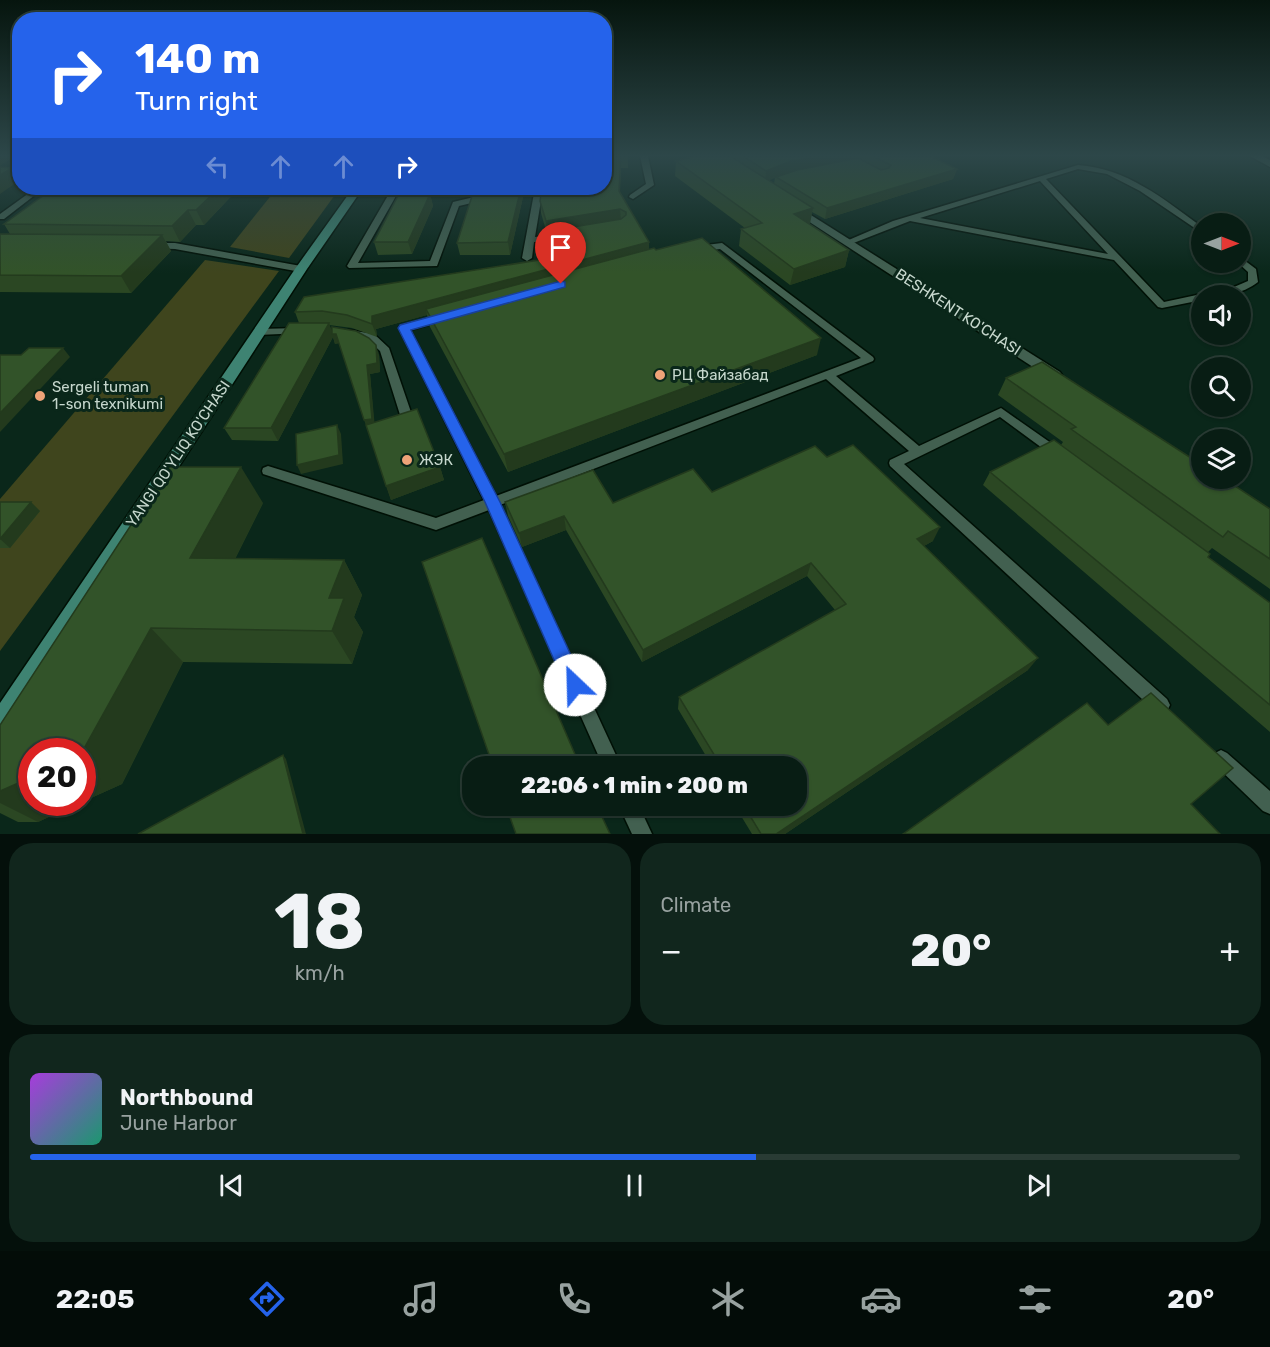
<!DOCTYPE html>
<html lang="en">
<head>
<meta charset="utf-8">
<style>
	:root { --surface:#081d14; --page:#11261d; --text:#f1f3f6; --muted:#98a2a0; --line:#293b34; --accent:#2563eb }
	body { margin:0; font-family:Rubik,sans-serif; background:var(--page); color:var(--text); height:100vh; display:flex; flex-direction:column; font-size:22px; white-space:nowrap }
	* { box-sizing:border-box; margin:0 }
	p { font-size:20px; color:var(--muted) }
	.icon { flex:none; width:33px; height:33px; fill:none; stroke:currentColor; stroke-width:2; stroke-linecap:round; stroke-linejoin:round }
	.map { position:relative; height:834px; overflow:hidden }
	.drawer { display:flex; flex-direction:column; gap:9px; padding:9px; background:#04100b; flex:1 }
	.drawer>* { flex:none }
	.banner { position:absolute; left:12px; top:12px; width:600px; height:183px; border-radius:24px; box-shadow:0 2px 4px #0004,0 0 0 2px var(--line); background:#2563eb; color:#fff; overflow:hidden }
	.needle { width:39px; rotate:90deg }
	.tools { position:absolute; left:1191px; top:213px; display:grid; gap:12px }
	.tools a { display:grid; place-items:center; width:60px; height:60px; border-radius:50%; background:var(--surface); box-shadow:0 2px 4px #0004,0 0 0 2px var(--line); font-size:30px }
	.speed { position:absolute; left:18px; top:738px; display:flex; gap:12px; font-size:30px; font-weight:700; text-align:center }
	.speed>* { display:grid; place-content:center; width:78px; height:78px; border-radius:50%; background:var(--surface); box-shadow:0 2px 4px #0004,0 0 0 2px var(--line); line-height:1 }
	.speed .limit { border:9px solid #d22; background:#fff; color:#111 }
	.pin { position:absolute; display:grid; place-items:center; width:51px; height:51px; color:#fff; margin:-62px -26px; border-radius:50% 50% 50% 0; rotate:-45deg; box-shadow:0 0 6px #0007 }
	.pin .icon { rotate:45deg }
	.me { position:absolute; width:66px; margin:-33px; rotate:336deg; stroke-linejoin:round; filter:drop-shadow(0 0 4px #0008) }
	.turn { display:flex; align-items:center; gap:21px; height:126px; padding:0 24px; font-size:27px }
	.turn .icon { width:78px; height:78px; stroke-width:2.5 }
	.turn b { display:block; font-size:42px; line-height:51px }
	.lanes { display:flex; align-items:center; height:57px; padding:0 24px; background:#0003; justify-content:center; gap:30px; direction:ltr }
	.lanes .off { opacity:.35 }
	.big { font-size:45px; font-weight:800; line-height:1.1 }
	.drawer .widget { flex:1; display:flex; flex-direction:column; justify-content:center; gap:9px; min-width:0; padding:0 21px; border-radius:24px; background:var(--page) }
	.drawer .dial { align-items:center; gap:0 }
	.dial b { font-size:78px; line-height:1 }
	.song { display:flex; align-items:center; gap:18px }
	.cover { width:72px; height:72px; border-radius:9px; background:linear-gradient(135deg,hsl(280 70% 55%),hsl(160 70% 35%)) }
	.played { height:6px; border-radius:3px; background:linear-gradient(90deg,var(--accent) 60%,var(--line) 60%) }
	.keys { display:flex; justify-content:space-around; direction:ltr }
	.heat { display:flex; justify-content:space-between; align-items:center; font-size:33px; direction:ltr }
	.drawer .tiles { flex:1; display:grid; gap:9px; grid-template-columns:1fr 1fr }
	.widget:last-child { grid-column:span 2 }
	.trip { position:absolute; left:462px; top:756px; width:345px; height:60px; border-radius:24px; background:var(--surface); box-shadow:0 2px 4px #0004,0 0 0 2px var(--line); font-weight:800; line-height:60px; text-align:center }
	.tabs { display:flex; height:96px; justify-content:space-around; align-items:center; background:#030c08; color:var(--muted) }
	.tabs .icon { width:42px; height:42px }
	.tabs .current { color:var(--accent) }
	.tabs b { font-size:27px; color:var(--text) }
	.map>svg:first-child { display:block }
	.green { fill:#3f451d }
	.lines { fill:none; stroke-linecap:round; stroke-linejoin:round }
	.lane-casing { stroke:#001005; stroke-width:3 }
	.street-casing { stroke:#001005; stroke-width:3 }
	.secondary-casing { stroke:#001005; stroke-width:3 }
	.lane { fill:#426050; fill-rule:evenodd }
	.street { fill:#426050; fill-rule:evenodd }
	.secondary { fill:#3e8372; fill-rule:evenodd }
	.wall { fill:#2b4723; fill-rule:evenodd }
	.shaded-wall { fill:#233a1d }
	.building { fill:#325329; stroke:#233a1d; stroke-width:1.5 }
	.route { fill:#2563eb; stroke:#184099; stroke-width:1.5 }
	.poi-dot { fill:#efa378; stroke:#0a271a; stroke-width:2 }
	.labels { text-anchor:middle; stroke-width:6; stroke-linejoin:round; paint-order:stroke }
	.street-label { font-size:15px; fill:#c6d7cd; stroke:#0a271a }
	.poi-label { font-size:15px; fill:#c6d7cd; stroke:#0a271a; text-anchor:start }
</style>
</head>
<body>
<div class="map">
<svg width="1270" height="834" viewBox="0 0 1270 834">
	<rect width="100%" height="100%" fill="#0a271a"/>
	<g class="green">
		<polygon points="277,188 340,188 289,258 230,247"/>
		<polygon points="205,260 279,271 0,651 0,499"/>
	</g>
	<g class="lines">
		<g class="lane-casing">
			<g id="lane">
				<polygon points="640,156 648,156 654,185 633,199 629,197 630,195 646,184"/>
				<path d="M1078 165C1126 168 1164 199 1202 227V233L1140 191 1107 174 1078 169 1046 179 1164 302 1234 287 1248 281V272L1237 262H1240V257L1256 269 1258 282C1242 295 1221 296 1202 296V300L1162 308 1158 307 1114 260 910 221 851 244 848 245 844 242 893 221ZM1040 181 1108 254 920 218Z"/>
				<polygon points="36,188 44,188 4,219 0,219 0,214"/>
				<polygon points="410,188 418,188 414,196 396,196 358,263 430,261 453,202 474,197 478,188 486,188 480,201 459,206 437,266 349,268 347,266 390,192 408,192"/>
				<polygon points="535,188 543,188 535,237 564,234 568,237 564,240 534,242 532,258 527,261 522,258"/>
				<polygon points="151,243 175,243 301,266 306,269 301,272 175,249 148,248 148,244"/>
				<polygon points="722,243 873,357 874,359 873,361 836,376 919,446 1001,408 1061,450 1063,453 1061,456 1053,456 1000,417 904,464 1167,699 1170,705 1167,711 1161,714 1155,711 890,466 889,463 890,460 909,451 826,379 500,505 621,766 603,766 489,510 436,530 263,474 262,471 263,468 268,466 436,518 484,500 399,328 400,326 444,314 448,315 448,319 410,330 496,496 861,358 720,249 698,252 694,249 698,246"/>
				<polygon points="299,328 304,331 303,333 258,335 253,332 258,329"/>
				<polygon points="349,330 374,334 389,348 413,418 411,421 407,422 401,418 380,351 367,339 345,335 344,333 345,331"/>
				<polygon points="1221,750 1227,753 1270,791 1270,814 1263,811 1215,765 1212,759 1215,753"/>
				<polygon points="619,806 639,806 652,834 632,834"/>
			</g>
		</g>
		<g class="street-casing">
			<g id="street">
				<polygon points="1250,156 1262,156 1270,160 1270,167"/>
				<polygon points="795,205 1060,372 1062,375 1060,378 1050,378 791,210 790,208"/>
			</g>
		</g>
		<g class="secondary-casing">
			<polygon id="secondary" points="353,188 363,188 307,269 8,730 0,733 0,703 295,269"/>
		</g>
		<use href="#lane" class="lane"/>
		<use href="#street" class="street"/>
		<use href="#secondary" class="secondary"/>
	</g>
	<g class="wall">
		<polygon points="604,156 628,156 628,168 621,168 620,192 649,242 649,249 656,250 817,355 508,472 430,327 427,315 376,329 377,337 352,328 329,325 332,331 379,355 380,372 370,374 374,423 440,467 444,480 391,500 339,343 335,344 333,337 278,441 232,440 224,428 299,323 295,312 558,257 558,254 553,254 550,244 549,233 547,234 541,213 540,201"/>
		<path d="M697 156H930L957 169 953 179 825 219 812 212 809 224 849 250 845 267 790 285 739 246 741 229 745 228 675 176 676 161ZM775 177 774 184 769 180Z"/>
		<polygon points="239,188 204,225 196,225 180,242 166,241 171,251 131,293 0,292 0,234 10,234 4,224"/>
		<polygon points="489,188 525,188 510,255 460,255 457,243 488,192"/>
		<polygon points="430,194 433,206 412,254 378,255 374,242"/>
		<polygon points="1006,378 1270,509 1270,589 1212,548 1207,553 1208,557 1270,603 1270,732 983,485 990,472 1061,445 1063,442 998,395"/>
		<polygon points="827,457 933,541 924,546 1028,670 785,834 752,834 735,806 796,806 796,766 712,766 678,709 679,697 835,610 807,576 642,662 566,530 522,547 508,516 505,502 613,503 712,492"/>
		<polygon points="0,502 40,511 10,548 0,548"/>
		<polygon points="263,503 235,559 344,560 362,595 354,617 363,632 352,664 183,662 122,784 82,802 82,752 32,802 81,802 38,822 18,822 0,813 0,725"/>
	</g>
	<g class="shaded-wall">
		<polygon points="0,156 14,156 0,166"/>
		<polygon points="823,156 857,156 857,160 790,172 765,182 766,171 791,161"/>
		<polygon points="12,168 20,180 0,194 0,175"/>
		<polygon points="957,169 953,179 825,219 827,208"/>
		<polygon points="219,188 239,188 204,225 196,210"/>
		<polygon points="521,188 525,188 510,255 508,242"/>
		<polygon points="430,194 433,206 412,254 408,242"/>
		<polygon points="813,208 810,224 791,230 794,214"/>
		<polygon points="620,209 621,221 547,234 546,221"/>
		<polygon points="188,210 196,225 180,242 172,226"/>
		<polygon points="162,235 171,251 131,293 121,276"/>
		<polygon points="649,242 649,255 426,309 427,315 376,329 377,337 372,324 372,316"/>
		<polygon points="849,250 845,267 790,285 794,269"/>
		<polygon points="329,323 333,334 336,334 339,343 335,344 333,337 278,441 271,428"/>
		<polygon points="821,338 817,355 508,472 504,454"/>
		<polygon points="376,345 379,355 380,372 370,374 375,428 368,430 364,420 367,365"/>
		<polygon points="63,348 70,357 0,432 0,413"/>
		<polygon points="337,425 341,434 343,464 301,474 297,465"/>
		<polygon points="241,467 263,503 218,593 190,558"/>
		<polygon points="440,467 444,480 391,500 386,486"/>
		<polygon points="31,502 40,511 10,548 0,539"/>
		<polygon points="564,516 566,530 522,547 519,533"/>
		<polygon points="940,527 933,541 911,553 917,539"/>
		<polygon points="344,560 362,595 354,617 363,632 352,664 332,631 329,598"/>
		<polygon points="811,563 807,576 642,662 643,650"/>
		<polygon points="151,628 183,662 122,784 82,802 82,752"/>
		<polygon points="1038,658 1028,670 785,834 776,834"/>
		<polygon points="283,755 286,759 306,834 303,834"/>
		<polygon points="32,777 32,802 81,802 38,822 0,803 0,791"/>
	</g>
	<g class="building">
		<polygon points="604,156 628,156 621,156 619,191 649,242 372,316 372,324 347,315 322,311 295,312 304,297 558,257 557,241 551,241 549,231 621,219 626,215 626,212 620,209 546,221 540,201 542,188 604,188"/>
		<polygon points="697,156 730,156 813,208 794,214 849,250 794,269 741,229 762,223 676,161"/>
		<polygon points="743,156 823,156 791,161 766,171"/>
		<polygon points="872,156 930,156 957,169 827,208 776,177 797,170 858,158 881,170 889,168 891,165"/>
		<polygon points="0,167 12,168 0,175"/>
		<polygon points="54,188 219,188 196,210 188,210 172,226 4,224"/>
		<polygon points="489,188 521,188 508,242 457,243 473,193 488,192"/>
		<polygon points="399,194 430,194 408,242 374,242"/>
		<polygon points="0,234 162,235 121,276 0,275"/>
		<polygon points="702,238 821,338 504,454 426,309 654,248 656,250"/>
		<polygon points="289,323 329,323 271,428 224,428"/>
		<polygon points="332,327 356,331 369,338 376,345 377,363 367,365 372,419 364,420 336,334 332,334"/>
		<polygon points="29,348 63,348 0,413 0,355 21,355"/>
		<polygon points="1042,362 1202,465 1202,478 1223,478 1270,509 1270,559 1228,531 1223,537 1071,429 1076,427 1006,378"/>
		<polygon points="417,409 440,467 386,486 366,425"/>
		<polygon points="337,425 339,455 297,465 296,434"/>
		<polygon points="1054,440 1210,554 1208,557 1270,603 1270,705 990,472"/>
		<polygon points="853,445 940,527 917,539 1038,658 776,834 761,834 744,806 796,806 796,766 721,766 679,697 846,604 811,563 643,650 564,516 519,533 505,502 593,470 613,503 693,469 712,492 815,446 827,457"/>
		<polygon points="169,467 241,467 190,558 344,560 329,598 344,598 332,631 151,628 82,752 32,752 32,777 0,791 0,725"/>
		<polygon points="0,502 31,502 0,539"/>
		<polygon points="482,538 580,766 493,766 422,562"/>
		<polygon points="1151,693 1233,768 1191,804 1220,834 903,834 1087,703 1108,725"/>
		<polygon points="283,755 303,834 138,834"/>
		<polygon points="506,806 597,806 610,834 516,834"/>
	</g>
	<linearGradient id="sky" x2="0" y2="1"><stop stop-color="#06150e"/><stop offset="0.57" stop-color="#2d4749"/><stop offset="1" stop-color="#2d4749" stop-opacity="0"/></linearGradient>
	<rect width="1270" height="273" fill="url(#sky)"/>
	<polygon class="route" points="561,281 565,282 565,287 411,330 500,502 582,679 585,685 582,692 575,695 568,692 485,502 398,328 400,325"/>
	<g class="poi-dot">
		<circle cx="660" cy="375" r="6"/>
		<circle cx="40" cy="396" r="6"/>
		<circle cx="407" cy="460" r="6"/>
	</g>
	<g class="labels">
		<g class="street-label">
			<text transform="translate(958 312) rotate(33)" y="5">BESHKENT KO'CHASI</text>
			<text transform="translate(178 454) rotate(-56)" y="5">YANGI QO'YLIQ KO'CHASI</text>
		</g>
		<g class="poi-label">
			<text x="672" y="380">РЦ Файзабад</text>
			<text x="52" y="392">Sergeli tuman<tspan x="52" dy="17">1-son texnikumi</tspan></text>
			<text x="419" y="465">ЖЭК</text>
		</g>
	</g>
</svg>
<div class="tools">
<a><svg class="needle" viewBox="-14 -14 28 28"><path d="M0-13l5 13h-10z" fill="#e53935"/><path d="M0 13l5-13h-10z" fill="#98a2a0"/></svg></a>
<a><svg class="icon" aria-label="sound" viewBox="0 0 24 24"><path d="M4 9h4l5-4v14l-5-4H4zM17 9q2 3 0 6"/></svg></a>
<a><svg class="icon" aria-label="search" viewBox="0 0 24 24"><circle cx="10" cy="10" r="6"/><path d="M15 15l6 6"/></svg></a>
<a><svg class="icon" aria-label="layers" viewBox="0 0 24 24"><path d="M12 4l9 5-9 5-9-5zM3 14l9 5 9-5"/></svg></a>
</div>
<div class="speed"><div class="limit">20</div></div>
<div class="pin" style="left:561px;top:284px;background:#d93025"><svg class="icon" aria-label="arrive" viewBox="0 0 24 24"><path d="M6 21V4h12l-3 4 3 4H6"/></svg></div>
<svg class="me" style="left:575px;top:685px" viewBox="-20 -20 40 40"><circle r="19" fill="#fff"/><path d="M0-13L10 11 0 6-10 11z" fill="#2563eb"/></svg>
<div class="trip">22:06 · 1 min · 200 m</div>
<div class="banner">
<div class="turn"><svg class="icon" aria-label="right" viewBox="0 0 24 24"><path d="M7 20v-9h11M14 6l5 5-5 5"/></svg><div><b>140 m</b>Turn right</div></div>
<div class="lanes"><svg class="icon off" aria-label="left" viewBox="0 0 24 24"><path d="M17 20v-9H6M10 6l-5 5 5 5"/></svg><svg class="icon off" aria-label="ahead" viewBox="0 0 24 24"><path d="M12 20V5M6 11l6-6 6 6"/></svg><svg class="icon off" aria-label="ahead" viewBox="0 0 24 24"><path d="M12 20V5M6 11l6-6 6 6"/></svg><svg class="icon" aria-label="right" viewBox="0 0 24 24"><path d="M7 20v-9h11M14 6l5 5-5 5"/></svg></div>
</div>
</div>
<section class="drawer">
<div class="tiles">
<div class="widget dial"><b>18</b><p>km/h</p></div>
<div class="widget"><p>Climate</p>
<div class="heat"><a>−</a><b class="big">20°</b><a>+</a></div>
</div>
<div class="widget">
<div class="song"><i class="cover"></i><div><b>Northbound</b><p>June Harbor</p></div></div>
<div class="played"></div>
<div class="keys"><svg class="icon" aria-label="previous" viewBox="0 0 24 24"><path d="M18 5L8 12l10 7zM5 5v14"/></svg><svg class="icon" aria-label="pause" viewBox="0 0 24 24"><path d="M8 5v14M16 5v14"/></svg><svg class="icon" aria-label="next" viewBox="0 0 24 24"><path d="M6 5l10 7-10 7zM19 5v14"/></svg></div>
</div>
</div>
</section>
<nav class="tabs">
<b>22:05</b>
<svg class="icon current" aria-label="directions" viewBox="0 0 24 24"><path d="M12 3l9 9-9 9-9-9zM9 14v-3h6M13 9l2 2-2 2"/></svg>
<svg class="icon" aria-label="music" viewBox="0 0 24 24"><path d="M9 18V5l10-2v13"/><circle cx="6" cy="18" r="3"/><circle cx="16" cy="16" r="3"/></svg>
<svg class="icon" aria-label="phone" viewBox="0 0 24 24"><path d="M5 4h4l2 5-3 2q2 4 5 5l2-3 5 2v4C11 20 4 13 5 4z"/></svg>
<svg class="icon" aria-label="climate" viewBox="0 0 24 24"><path d="M12 3v18M4 7l16 10M4 17L20 7"/></svg>
<svg class="icon" aria-label="car" viewBox="0 0 24 24"><path d="M5 17H2v-5l4-1 3-4h7l3 4 3 1v5h-3M9 17h6M6 11h13"/><circle cx="7" cy="17" r="2"/><circle cx="17" cy="17" r="2"/></svg>
<svg class="icon" aria-label="filters" viewBox="0 0 24 24"><path d="M4 7h16M4 17h16"/><circle cx="9" cy="7" r="2"/><circle cx="15" cy="17" r="2"/></svg>
<b>20°</b>
</nav>
</body>
</html>
